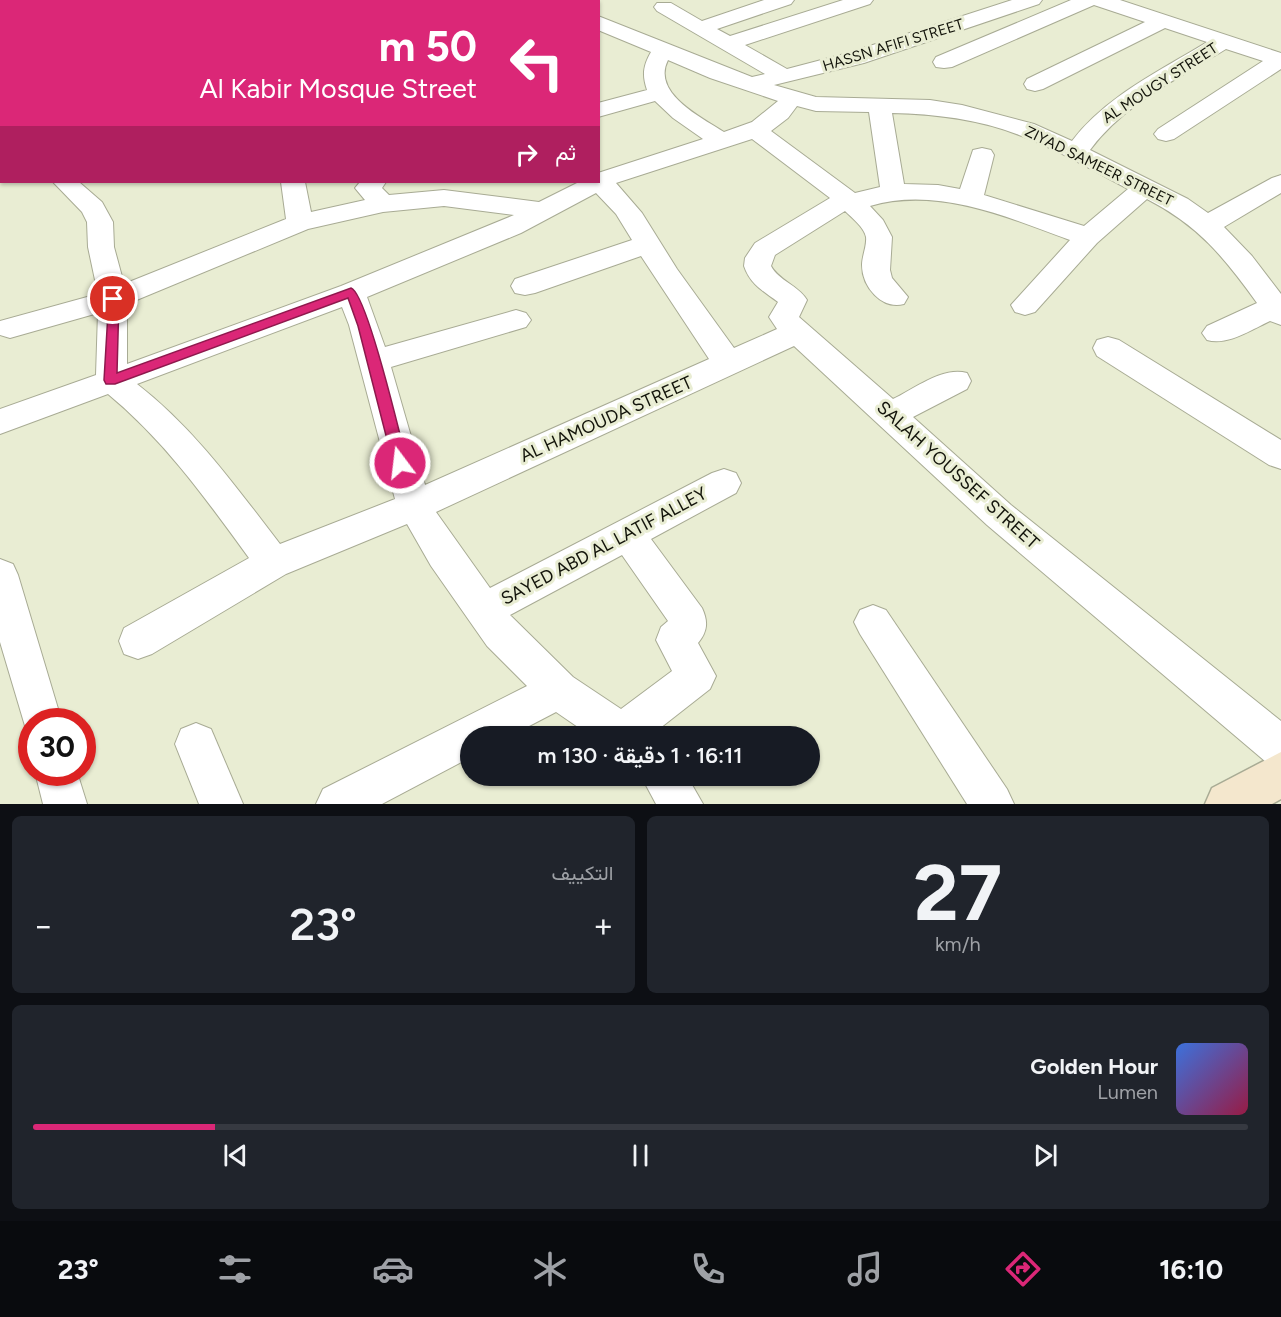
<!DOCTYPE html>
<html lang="ar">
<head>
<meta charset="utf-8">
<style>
	:root { --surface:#171b24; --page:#20242c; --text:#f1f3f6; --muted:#9ea1a6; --line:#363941; --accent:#db2777 }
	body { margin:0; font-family:Figtree,Vazirmatn,sans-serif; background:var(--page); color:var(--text); direction:rtl; height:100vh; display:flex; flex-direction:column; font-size:22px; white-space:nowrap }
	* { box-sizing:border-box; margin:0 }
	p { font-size:20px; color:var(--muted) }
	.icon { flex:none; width:33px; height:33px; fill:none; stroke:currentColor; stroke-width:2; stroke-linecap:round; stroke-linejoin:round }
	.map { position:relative; height:804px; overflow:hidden; direction:ltr }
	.side { display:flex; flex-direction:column; gap:12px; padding:12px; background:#0d0f14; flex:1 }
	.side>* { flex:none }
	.banner { position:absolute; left:0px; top:0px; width:600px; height:183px; box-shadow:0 2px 4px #0004; direction:rtl; background:#db2777; color:#fff; overflow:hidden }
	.speed { position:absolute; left:18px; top:708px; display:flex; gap:12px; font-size:30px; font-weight:700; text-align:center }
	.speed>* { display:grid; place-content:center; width:78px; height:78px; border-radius:50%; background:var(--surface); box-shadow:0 2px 4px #0004; line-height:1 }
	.speed .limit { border:9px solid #d22; background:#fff; color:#111 }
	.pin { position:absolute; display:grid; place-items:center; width:51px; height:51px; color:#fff; margin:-26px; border:3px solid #fff; border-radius:50%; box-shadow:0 2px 6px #0007 }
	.me { position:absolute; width:66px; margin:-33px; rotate:345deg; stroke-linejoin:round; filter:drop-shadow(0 0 4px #0008) }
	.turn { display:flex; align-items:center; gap:21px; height:126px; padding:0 24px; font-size:27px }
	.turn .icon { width:78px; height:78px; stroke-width:2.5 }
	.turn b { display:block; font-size:42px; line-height:51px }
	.then { display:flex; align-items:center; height:57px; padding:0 24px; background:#0003; gap:12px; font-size:22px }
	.big { font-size:45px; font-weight:600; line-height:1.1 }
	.side .widget { flex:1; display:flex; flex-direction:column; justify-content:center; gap:9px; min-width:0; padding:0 21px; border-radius:9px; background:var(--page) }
	.side .dial { align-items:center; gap:0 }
	.dial b { font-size:78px; line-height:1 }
	.song { display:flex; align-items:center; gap:18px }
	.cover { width:72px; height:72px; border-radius:9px; background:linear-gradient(135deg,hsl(220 70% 55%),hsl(340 70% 35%)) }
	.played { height:6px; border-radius:3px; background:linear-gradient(90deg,var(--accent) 15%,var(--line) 15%) }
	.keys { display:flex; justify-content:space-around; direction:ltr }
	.heat { display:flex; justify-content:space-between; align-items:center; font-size:33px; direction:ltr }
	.side .tiles { flex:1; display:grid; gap:12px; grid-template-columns:1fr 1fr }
	.widget:last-child { grid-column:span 2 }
	.trip { position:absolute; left:460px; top:726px; width:360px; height:60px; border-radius:30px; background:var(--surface); box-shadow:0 2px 4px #0004; font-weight:600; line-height:60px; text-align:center; direction:rtl }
	.menu { display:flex; height:96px; justify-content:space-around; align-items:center; background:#090b0e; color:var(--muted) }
	.menu .icon { width:42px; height:42px }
	.menu .current { color:var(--accent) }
	.menu b { font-size:27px; color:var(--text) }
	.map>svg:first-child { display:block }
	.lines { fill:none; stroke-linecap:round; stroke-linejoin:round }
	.street-casing { stroke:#a8ab94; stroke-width:2 }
	.secondary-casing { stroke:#a8ab94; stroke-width:3 }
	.street { fill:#fff; fill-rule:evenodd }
	.secondary { fill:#f4e7cd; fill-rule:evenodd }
	.route { fill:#db2777; stroke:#8e194d; stroke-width:1.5 }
	.labels { text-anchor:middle; stroke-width:6; stroke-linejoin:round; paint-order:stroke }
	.far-street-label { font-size:15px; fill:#12130a; stroke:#e9edd3 }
	.street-label { font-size:18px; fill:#12130a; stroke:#e9edd3 }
</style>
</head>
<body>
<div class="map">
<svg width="1281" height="804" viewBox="0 0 1281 804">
	<rect width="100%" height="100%" fill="#e9edd3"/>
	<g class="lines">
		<g class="street-casing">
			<g id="street">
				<polygon points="239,0 259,0 260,2 240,2"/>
				<polygon points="325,0 350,0 324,2"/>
				<polygon points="492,0 514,0 515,2 493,2"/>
				<path d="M764 0H794L791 4 717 29 730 36 843 0H873L870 4 745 45 787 69 848 53 1012 0H1042L1039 4 864 63 774 85 816 97 930 100 962 105 1034 124 1072 141C1106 96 1160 71 1207 42L1165 28 1043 89 1035 91 1027 89 1024 84 1027 79 1145 22 1094 5 952 67 944 68 936 67 933 62 936 57 1071 0H1120L1281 53V69L1174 139 1166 141 1158 139 1154 134 1158 129 1263 61 1226 49C1179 78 1124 104 1090 150L1188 199 1208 213 1272 178 1281 175V193L1224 227 1252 256 1281 294V325L1270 321C1251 330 1227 346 1207 340L1202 333 1207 326 1257 303C1224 257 1198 225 1147 199L1097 243 1035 312 1025 315 1015 312 1011 305 1070 240C1007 217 937 186 870 206L883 220 892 237 890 270 892 278 908 297 904 304C882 310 862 287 862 265 862 256 867 246 866 237 864 227 852 218 845 211L775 255 771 266C779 281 798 285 807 300L799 317 893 399C914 389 943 366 967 373L971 381 967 389 913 417 1011 505 1281 721V768L1266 762 987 525 794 346 436 512 490 588 712 473 724 469 736 473 741 483 736 493 651 539 702 608C708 621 708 631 698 643L716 676 710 689 650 736H591L556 712 510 736H471V757L382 804H316L323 789 527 686 487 646 431 566 407 524 286 574 152 654 138 659 124 654 119 641 124 628 249 558C206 499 165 441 108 394L0 434V409L96 375 98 313 10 338 0 335V321L98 294 88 247 87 222 82 212 53 182H79L102 202 113 222 114 247 124 284 286 219 281 182H305L311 212 365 200 355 188 360 182H386L382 188 389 195 444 190 539 202 579 182H598V173L703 139 673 118 655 101 598 117V103L647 90C642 75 643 66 651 52L598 30V16L752 77 765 74 657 11 654 7 657 3H671L702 21ZM668 60 710 78 778 101 752 122 724 132C702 118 651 93 668 60ZM797 106 816 111 869 112 880 187 855 193 771 131 788 118ZM892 113C935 114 979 119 1019 135 1057 149 1092 170 1128 189L1084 226 984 195 994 155 991 150 982 148 973 150 960 189 938 185 904 184ZM752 139 830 198 755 243 745 258 744 266C750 284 763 291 778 302L769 317 777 329 734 348 677 269 642 213 616 183ZM596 193 616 214 632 240 515 279 511 286 515 293 525 295 535 293 641 256 709 359 425 485 391 367 526 327 531 320 526 313 516 310 385 347 367 297 521 233ZM444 206 514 215 341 286 127 364V304L308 229 383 212ZM342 307 349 325 395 499 280 544C236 487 194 428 137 384ZM622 555 668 621 661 627 656 640 672 671 621 709 573 677 510 615Z"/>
				<polygon points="0,65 2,65 0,79"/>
				<rect x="0" y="118" width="2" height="15"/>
				<polygon points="1108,337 1119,340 1281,440 1281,469 1269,465 1097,356 1093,348 1097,340"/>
				<polygon points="0,559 13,564 18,575 62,722 32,722 32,738 28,736 0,642"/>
				<polygon points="873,605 886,610 1007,789 1014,804 967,804 860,634 854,622 860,610"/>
				<polygon points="196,723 211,729 243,804 199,804 175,744 181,729"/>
				<polygon points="35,772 77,772 87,804 43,804"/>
				<polygon points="641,776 687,776 703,804 656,804"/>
			</g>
		</g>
		<g class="secondary-casing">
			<polygon id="secondary" points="1281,752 1281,799 1272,804 1205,804 1212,788"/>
		</g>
		<use href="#street" class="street"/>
		<use href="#secondary" class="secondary"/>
	</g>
	<path class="route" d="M351 288C367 293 401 439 407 463L405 467H395L393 463 358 326 348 298 115 384H106L104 380 109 296 113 295 119 299 117 373Z"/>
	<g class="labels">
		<g class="far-street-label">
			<text transform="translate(893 45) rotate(-17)" y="5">HASSN AFIFI STREET</text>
			<text transform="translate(1160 83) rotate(-33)" y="5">AL MOUGY STREET</text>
			<text transform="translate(1099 166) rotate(26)" y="5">ZIYAD SAMEER STREET</text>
		</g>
		<g class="street-label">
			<text transform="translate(606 419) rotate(-24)" y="6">AL HAMOUDA STREET</text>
			<text transform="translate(958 475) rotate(42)" y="6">SALAH YOUSSEF STREET</text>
			<text transform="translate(604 546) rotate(-28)" y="6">SAYED ABD AL LATIF ALLEY</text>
		</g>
	</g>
</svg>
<div class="speed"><div class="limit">30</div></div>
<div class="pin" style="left:113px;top:299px;background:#d93025"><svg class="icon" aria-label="arrive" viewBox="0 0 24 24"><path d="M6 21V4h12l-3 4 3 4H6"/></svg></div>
<svg class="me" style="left:400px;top:463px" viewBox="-20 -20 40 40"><circle r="17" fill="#db2777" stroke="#fff" stroke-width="3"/><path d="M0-11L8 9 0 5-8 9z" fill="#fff"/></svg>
<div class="trip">16:11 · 1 دقيقة · 130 m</div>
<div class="banner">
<div class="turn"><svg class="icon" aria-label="left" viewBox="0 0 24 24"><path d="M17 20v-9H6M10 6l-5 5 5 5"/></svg><div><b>50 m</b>Al Kabir Mosque Street</div></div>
<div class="then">ثم<svg class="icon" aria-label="right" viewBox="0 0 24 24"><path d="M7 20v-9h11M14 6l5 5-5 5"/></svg></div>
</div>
</div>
<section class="side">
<div class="tiles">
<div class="widget dial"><b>27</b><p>km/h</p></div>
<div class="widget"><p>التكييف</p>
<div class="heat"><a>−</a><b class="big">23°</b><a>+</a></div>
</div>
<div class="widget">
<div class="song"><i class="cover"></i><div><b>Golden Hour</b><p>Lumen</p></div></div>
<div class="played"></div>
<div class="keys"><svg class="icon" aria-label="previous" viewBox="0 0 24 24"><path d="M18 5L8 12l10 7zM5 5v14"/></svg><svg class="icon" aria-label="pause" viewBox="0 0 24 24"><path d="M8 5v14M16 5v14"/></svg><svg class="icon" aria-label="next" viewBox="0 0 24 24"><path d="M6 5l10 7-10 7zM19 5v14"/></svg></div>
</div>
</div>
</section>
<nav class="menu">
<b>16:10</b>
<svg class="icon current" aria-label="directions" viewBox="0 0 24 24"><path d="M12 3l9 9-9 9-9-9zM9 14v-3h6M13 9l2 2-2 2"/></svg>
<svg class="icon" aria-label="music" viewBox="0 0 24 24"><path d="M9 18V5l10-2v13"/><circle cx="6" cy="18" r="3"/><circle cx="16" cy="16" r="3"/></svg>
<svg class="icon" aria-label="phone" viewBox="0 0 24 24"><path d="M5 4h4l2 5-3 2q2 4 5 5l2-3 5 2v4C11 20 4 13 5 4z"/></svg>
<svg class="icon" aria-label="climate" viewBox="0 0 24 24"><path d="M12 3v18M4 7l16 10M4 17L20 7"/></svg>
<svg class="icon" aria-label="car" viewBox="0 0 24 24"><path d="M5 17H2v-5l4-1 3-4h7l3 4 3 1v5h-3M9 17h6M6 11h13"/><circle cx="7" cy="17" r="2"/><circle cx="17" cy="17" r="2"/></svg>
<svg class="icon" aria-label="filters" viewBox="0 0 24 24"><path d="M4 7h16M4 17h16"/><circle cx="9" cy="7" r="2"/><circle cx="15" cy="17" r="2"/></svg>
<b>23°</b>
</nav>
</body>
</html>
